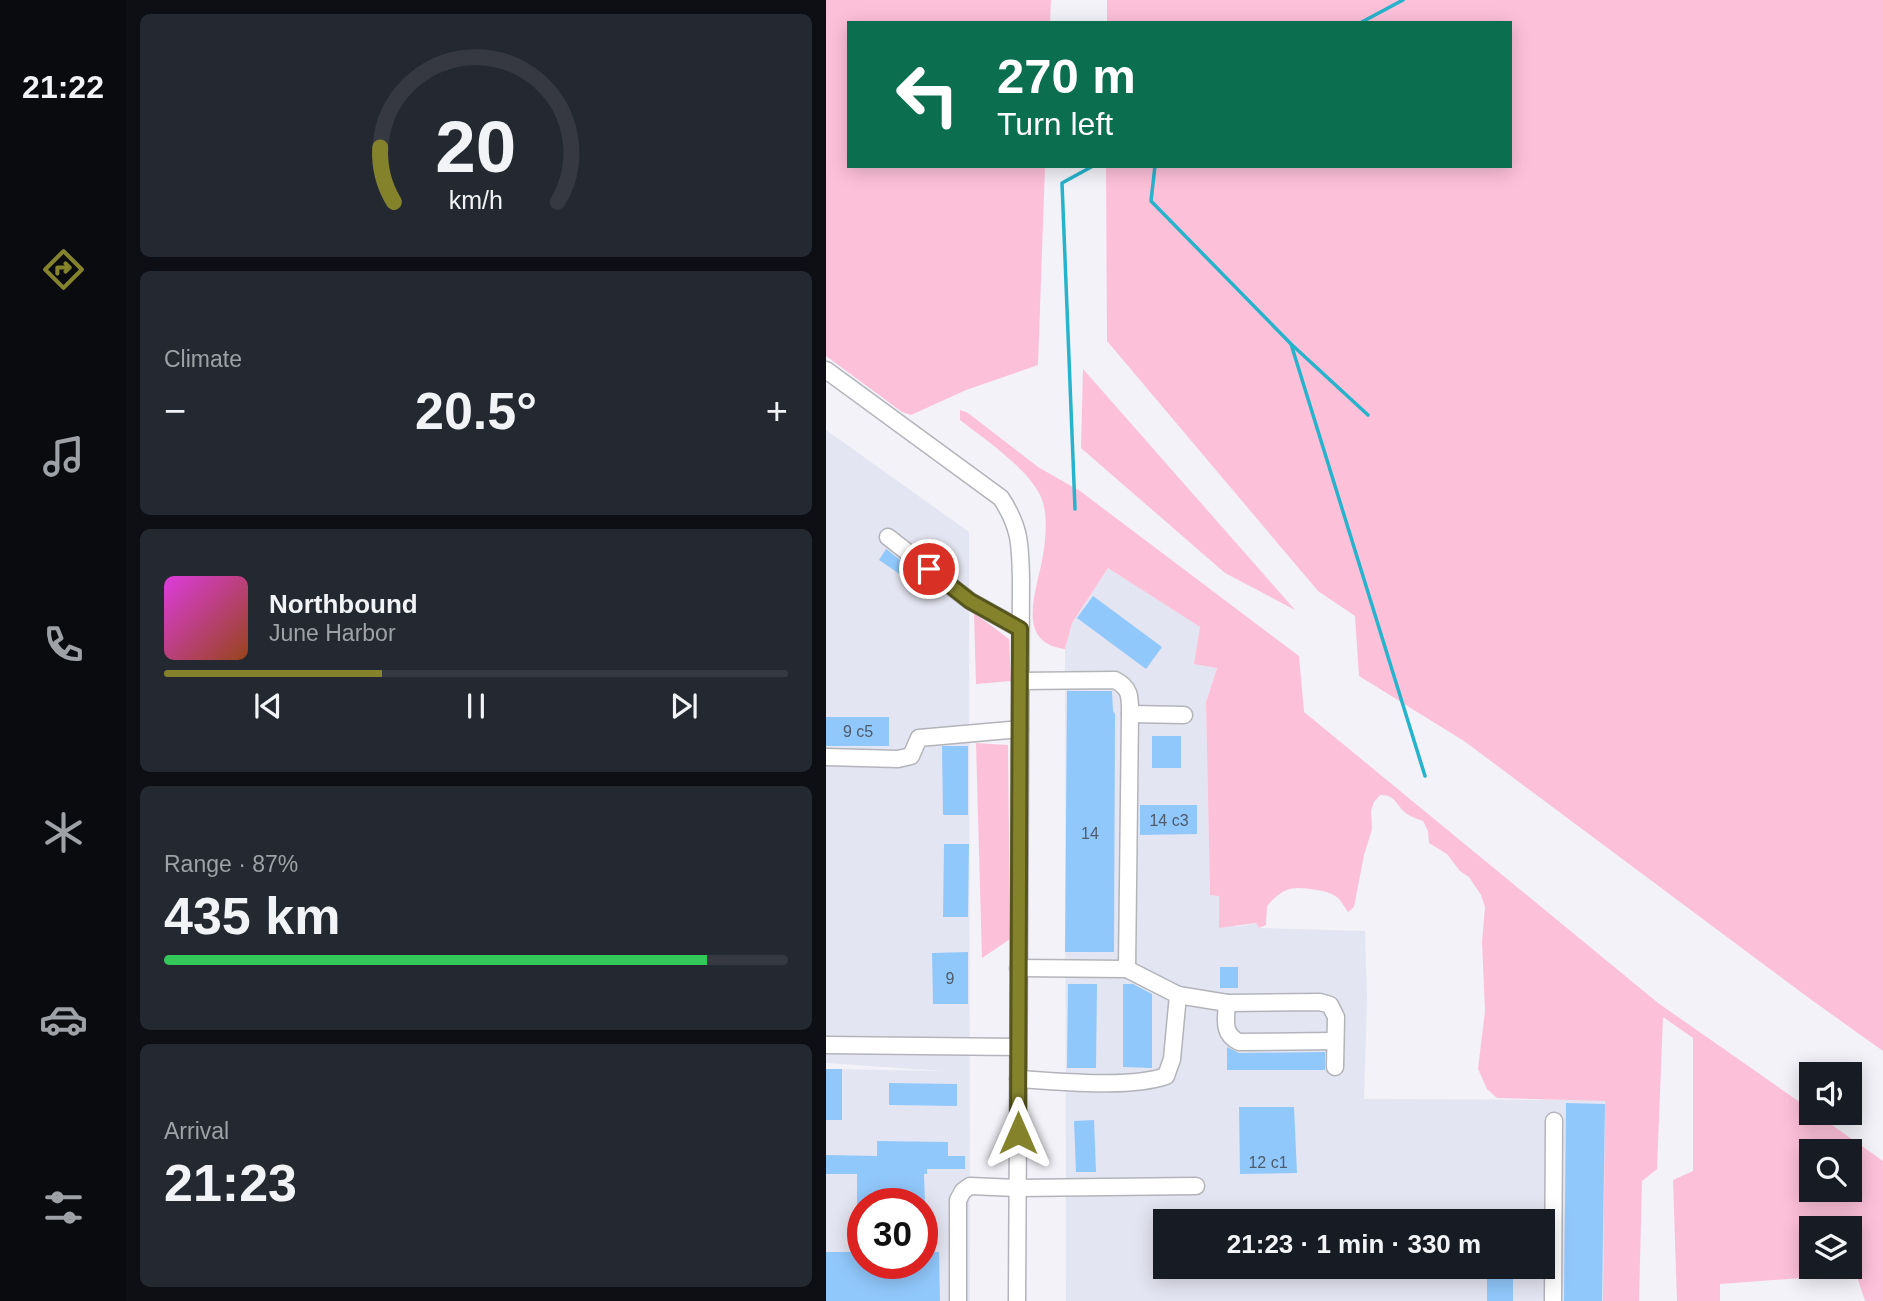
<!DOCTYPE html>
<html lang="en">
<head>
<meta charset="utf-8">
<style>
	:root { --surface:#171b24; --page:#242831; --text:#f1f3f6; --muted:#9ea1a6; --line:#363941; --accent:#84832c }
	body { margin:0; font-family:Arial,sans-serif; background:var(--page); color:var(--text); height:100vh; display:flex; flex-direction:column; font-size:26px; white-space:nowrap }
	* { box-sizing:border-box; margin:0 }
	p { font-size:23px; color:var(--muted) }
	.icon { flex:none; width:38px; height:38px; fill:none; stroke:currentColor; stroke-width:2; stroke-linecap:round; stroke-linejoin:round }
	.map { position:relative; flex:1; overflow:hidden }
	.side { display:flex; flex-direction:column; gap:14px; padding:14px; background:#0d0f14; width:700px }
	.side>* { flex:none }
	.hud { position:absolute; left:21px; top:21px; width:665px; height:147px; border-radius:0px; box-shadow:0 4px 18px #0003; background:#0b6e4f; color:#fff; overflow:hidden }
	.controls { position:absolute; left:973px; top:1062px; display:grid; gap:14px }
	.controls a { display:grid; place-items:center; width:63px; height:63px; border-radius:0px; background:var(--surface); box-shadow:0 4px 18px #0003; font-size:35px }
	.speed { position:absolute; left:21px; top:1188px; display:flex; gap:14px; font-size:35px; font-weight:700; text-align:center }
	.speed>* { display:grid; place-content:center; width:91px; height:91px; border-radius:50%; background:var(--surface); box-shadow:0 4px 18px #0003; line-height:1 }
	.speed .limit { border:10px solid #d22; background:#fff; color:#111 }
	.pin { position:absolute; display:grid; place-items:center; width:60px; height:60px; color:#fff; margin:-30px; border:4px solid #fff; border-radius:50%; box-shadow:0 2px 7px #0007 }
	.me { position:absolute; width:77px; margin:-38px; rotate:0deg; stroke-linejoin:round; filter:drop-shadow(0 0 5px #0008) }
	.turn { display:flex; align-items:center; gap:24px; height:147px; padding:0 35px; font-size:32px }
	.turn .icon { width:91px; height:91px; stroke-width:2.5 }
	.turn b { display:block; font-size:49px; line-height:60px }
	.big { font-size:52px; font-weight:700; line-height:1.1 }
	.side .tile { flex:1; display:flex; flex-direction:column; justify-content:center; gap:10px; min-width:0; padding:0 24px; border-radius:10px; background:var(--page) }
	.side .dial { align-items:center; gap:0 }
	.dial svg { height:182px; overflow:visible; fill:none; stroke:var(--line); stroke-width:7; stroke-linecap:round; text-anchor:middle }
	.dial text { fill:var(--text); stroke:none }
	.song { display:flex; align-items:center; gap:21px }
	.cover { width:84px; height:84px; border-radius:10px; background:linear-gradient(135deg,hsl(300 70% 55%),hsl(20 70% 35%)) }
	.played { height:7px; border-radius:4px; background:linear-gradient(90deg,var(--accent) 35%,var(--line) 35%) }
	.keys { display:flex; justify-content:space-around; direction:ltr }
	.heat { display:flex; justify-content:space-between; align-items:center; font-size:38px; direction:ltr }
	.charge { height:10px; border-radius:5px; background:linear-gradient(90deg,#34c759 87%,var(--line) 0) }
	.trip { position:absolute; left:327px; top:1209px; width:402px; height:70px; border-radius:0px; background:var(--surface); box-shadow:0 4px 18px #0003; font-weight:700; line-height:70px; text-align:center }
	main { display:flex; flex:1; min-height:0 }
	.tabs { display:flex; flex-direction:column; width:126px; justify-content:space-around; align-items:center; background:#090b0e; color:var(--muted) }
	.tabs .icon { width:49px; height:49px }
	.tabs .current { color:var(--accent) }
	.tabs b { font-size:32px; color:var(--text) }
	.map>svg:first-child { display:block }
	.built { fill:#e4e5f2; fill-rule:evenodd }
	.green { fill:#fdc0d9; fill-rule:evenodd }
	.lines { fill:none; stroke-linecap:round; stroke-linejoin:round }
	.stream { stroke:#26b3cc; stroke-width:3.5 }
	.building { fill:#91c8fc }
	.minor-casing { stroke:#b3b4ba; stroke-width:19 }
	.minor { stroke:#fff; stroke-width:16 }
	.route-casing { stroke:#56551d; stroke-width:18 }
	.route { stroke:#84832c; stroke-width:12 }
	.labels { text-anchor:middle; stroke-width:5; stroke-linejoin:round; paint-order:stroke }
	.number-label { font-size:16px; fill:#4d5b6a }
</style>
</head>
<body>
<main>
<nav class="tabs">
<b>21:22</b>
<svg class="icon current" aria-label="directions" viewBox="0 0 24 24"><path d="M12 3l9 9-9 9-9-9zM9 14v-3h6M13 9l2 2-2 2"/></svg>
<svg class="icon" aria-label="music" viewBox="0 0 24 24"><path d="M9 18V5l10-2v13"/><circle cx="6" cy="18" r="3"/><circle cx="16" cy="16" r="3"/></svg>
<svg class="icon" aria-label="phone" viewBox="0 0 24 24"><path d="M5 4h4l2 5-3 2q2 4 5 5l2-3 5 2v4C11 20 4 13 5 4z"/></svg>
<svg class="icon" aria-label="climate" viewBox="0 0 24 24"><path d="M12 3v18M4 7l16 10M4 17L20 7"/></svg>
<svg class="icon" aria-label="car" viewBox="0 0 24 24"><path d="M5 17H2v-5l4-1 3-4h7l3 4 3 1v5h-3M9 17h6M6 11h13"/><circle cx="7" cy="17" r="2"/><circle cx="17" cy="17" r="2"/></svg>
<svg class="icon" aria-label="filters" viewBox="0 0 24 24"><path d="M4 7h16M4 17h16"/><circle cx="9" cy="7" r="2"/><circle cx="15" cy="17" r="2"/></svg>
</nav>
<section class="side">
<div class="tile dial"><svg viewBox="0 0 100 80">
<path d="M14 69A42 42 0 1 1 86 69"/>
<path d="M14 69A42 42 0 0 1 8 45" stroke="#84832c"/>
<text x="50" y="56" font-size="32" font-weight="700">20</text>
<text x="50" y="72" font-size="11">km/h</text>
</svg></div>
<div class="tile"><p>Climate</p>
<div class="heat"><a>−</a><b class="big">20.5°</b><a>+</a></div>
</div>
<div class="tile">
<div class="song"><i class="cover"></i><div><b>Northbound</b><p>June Harbor</p></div></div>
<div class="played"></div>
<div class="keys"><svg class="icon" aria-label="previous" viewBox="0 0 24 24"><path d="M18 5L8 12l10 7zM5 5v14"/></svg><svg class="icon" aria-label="pause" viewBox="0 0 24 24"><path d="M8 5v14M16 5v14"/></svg><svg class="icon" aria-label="next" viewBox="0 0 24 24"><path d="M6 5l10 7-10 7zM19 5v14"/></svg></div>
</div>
<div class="tile"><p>Range · 87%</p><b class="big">435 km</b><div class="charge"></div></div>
<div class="tile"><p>Arrival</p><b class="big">21:23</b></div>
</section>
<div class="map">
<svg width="1057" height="1301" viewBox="0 0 1057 1301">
	<rect width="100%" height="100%" fill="#f2f2f8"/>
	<g class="built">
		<path d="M0 430 143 532 144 1301H0V1069L118 1071 0 1063ZM37 1204H96V1264H37Z"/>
		<path d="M282 568 374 627 391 667 380 702 384 895H393L410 927 430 923 433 928 539 931 541 1000 538 1099 779 1100 777 1301H240L239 649 246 623ZM340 1222H718V1267H340Z"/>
	</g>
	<g class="green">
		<polygon points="0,0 225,0 224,23 23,23 23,166 219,166 212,365 140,390 85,415 76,412 0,356"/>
		<polygon points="281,0 1057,0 1057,1051 987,1001 638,741 533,676 529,616 492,591 281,341 280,166 684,166 684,23 281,23"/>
		<polygon points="257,369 469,610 399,573 255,448"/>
		<path d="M134 410 142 413 212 467 254 491 473 656 478 712 832 1003 985 1110V1113H989L1057 1161V1301H1039L1030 1274 894 1284V1301H851L847 1180 867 1171V1038L837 1017 831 1169 816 1181 813 1301H777L779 1101 671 1098 661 1089 652 1069 659 1011 656 942 659 907 655 895 643 877 634 871 621 854 603 843 602 831 597 821C592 819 585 817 581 814 570 806 570 794 554 795L548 802 545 811 546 829 538 855 528 907 522 912C519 908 516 902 512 898 506 893 498 891 491 890 467 886 458 886 441 906L440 925 433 928 430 923 393 928V896L384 895 380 702 391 668 368 664 374 627 282 568 246 623 239 649C187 643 212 588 217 555 220 538 222 513 215 497 202 468 158 439 134 420ZM985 1152H1024V1190H985ZM985 1228H1024V1267H985Z"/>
		<polygon points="148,613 183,639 185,681 150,684"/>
		<polygon points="150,743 182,745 184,939 156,958"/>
	</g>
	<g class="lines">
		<g class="stream">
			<polyline points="534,23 577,0"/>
			<polyline points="329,166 325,201 465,344 542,415"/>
			<polyline points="465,344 599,776"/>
			<polyline points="249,509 236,183 267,166"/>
		</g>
	</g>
	<g class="building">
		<polygon points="60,549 82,566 75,575 53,560"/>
		<polygon points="267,596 336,647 320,669 251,618"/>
		<polygon points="241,691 286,691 287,711 289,714 288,952 239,952"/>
		<rect x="0" y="717" width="63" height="29"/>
		<rect x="326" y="736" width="29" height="32"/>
		<polygon points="116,746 142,746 142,815 117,815"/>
		<polygon points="314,805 371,805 371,834 314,835"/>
		<polygon points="118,844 143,844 142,917 117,917"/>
		<polygon points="142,952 142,1004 107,1004 106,953"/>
		<rect x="394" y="967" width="18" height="21"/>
		<polygon points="242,984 271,984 270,1068 241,1068"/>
		<polygon points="297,984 307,984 326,994 326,1068 297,1067"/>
		<polygon points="401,1047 413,1053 499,1052 499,1070 401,1070"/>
		<rect x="0" y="1069" width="16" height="51"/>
		<polygon points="63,1083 131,1084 131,1106 63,1105"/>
		<polygon points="740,1103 779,1104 776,1301 738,1301"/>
		<polygon points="413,1107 468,1107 471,1173 414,1174"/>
		<polygon points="268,1120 270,1172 250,1172 248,1121"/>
		<polygon points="51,1141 122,1142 122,1156 139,1156 139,1169 101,1169 101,1174 98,1174 99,1204 31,1204 31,1174 0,1174 0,1155 51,1156"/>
		<polygon points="0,1252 37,1252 37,1264 96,1264 96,1252 113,1252 114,1301 0,1301"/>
		<rect x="661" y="1267" width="26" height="34"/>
	</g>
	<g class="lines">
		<g class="minor-casing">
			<g id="minor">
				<path d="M0 370 175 498C195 529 194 545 195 580L191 1301"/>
				<polyline points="62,537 144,601 194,629"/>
				<polyline points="304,714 358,715"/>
				<polyline points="0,757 72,759 85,756 93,738 194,729"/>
				<path d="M192 968 301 969 304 714C304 698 305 688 289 680L194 681"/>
				<polyline points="352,995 401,1003 494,1002 504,1005 510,1017 509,1067"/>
				<path d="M401 1003C400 1019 396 1034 413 1042L509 1041"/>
				<polyline points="0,1045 192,1047"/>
				<path d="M192 1079C232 1081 303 1089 340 1076L346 1059 352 995 301 969"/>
				<polyline points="132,1301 132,1200 137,1191 144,1186 191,1188 370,1186"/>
				<polyline points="727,1301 728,1121"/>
			</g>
		</g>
		<use href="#minor" class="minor"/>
	</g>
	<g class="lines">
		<g class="route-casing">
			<polyline id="route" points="103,569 144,601 194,629 192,1133"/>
		</g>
		<use href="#route" class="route"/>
	</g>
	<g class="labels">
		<g class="number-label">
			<text x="32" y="737">9 с5</text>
			<text x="343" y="826">14 с3</text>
			<text x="264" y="839">14</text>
			<text x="124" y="984">9</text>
			<text x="442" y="1168">12 с1</text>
		</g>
	</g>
</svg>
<div class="controls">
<a><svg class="icon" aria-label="sound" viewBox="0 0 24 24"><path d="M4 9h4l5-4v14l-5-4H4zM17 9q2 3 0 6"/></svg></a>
<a><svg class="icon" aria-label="search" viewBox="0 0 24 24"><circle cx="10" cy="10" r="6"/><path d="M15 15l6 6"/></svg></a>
<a><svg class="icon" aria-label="layers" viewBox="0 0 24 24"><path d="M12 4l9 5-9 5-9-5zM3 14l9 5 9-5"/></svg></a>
</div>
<div class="speed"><div class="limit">30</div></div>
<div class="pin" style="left:103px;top:569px;background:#d93025"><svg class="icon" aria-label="arrive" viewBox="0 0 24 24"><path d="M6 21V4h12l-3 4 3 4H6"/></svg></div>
<svg class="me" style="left:192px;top:1133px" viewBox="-20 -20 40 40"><path d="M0-17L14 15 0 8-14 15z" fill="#84832c" stroke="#fff" stroke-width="4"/></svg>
<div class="trip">21:23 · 1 min · 330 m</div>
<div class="hud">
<div class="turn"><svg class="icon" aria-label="left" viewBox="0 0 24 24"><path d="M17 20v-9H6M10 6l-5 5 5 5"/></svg><div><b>270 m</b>Turn left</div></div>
</div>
</div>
</main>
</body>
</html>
